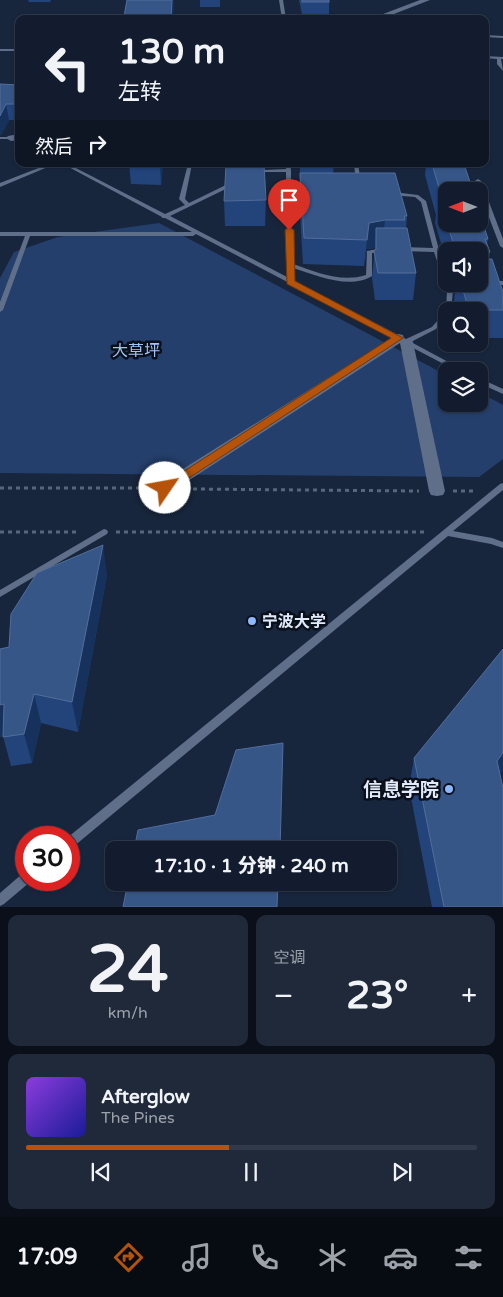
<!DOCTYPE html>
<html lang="zh">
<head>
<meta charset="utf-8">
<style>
	:root { --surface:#121c2e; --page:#1f293a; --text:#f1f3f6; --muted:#9ca1aa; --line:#313a4a; --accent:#b45309 }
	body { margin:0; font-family:"Varela Round","Noto Sans SC",sans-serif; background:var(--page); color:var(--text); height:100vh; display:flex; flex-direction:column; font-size:19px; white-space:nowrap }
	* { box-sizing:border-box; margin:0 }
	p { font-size:16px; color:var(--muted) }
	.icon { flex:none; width:28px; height:28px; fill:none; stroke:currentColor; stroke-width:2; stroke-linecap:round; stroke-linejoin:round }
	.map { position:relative; height:907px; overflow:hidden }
	.drawer { display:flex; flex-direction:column; gap:8px; padding:8px; background:#0a0f19; flex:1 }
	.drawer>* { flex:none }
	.hud { position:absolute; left:15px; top:15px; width:474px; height:152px; border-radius:10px; box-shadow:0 1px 4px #0004,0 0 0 1px var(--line); background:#121c2e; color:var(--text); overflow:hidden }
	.needle { width:32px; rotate:270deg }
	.tools { position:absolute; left:438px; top:182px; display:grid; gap:10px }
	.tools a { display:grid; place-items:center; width:50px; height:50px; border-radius:10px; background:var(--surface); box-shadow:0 1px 4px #0004,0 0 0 1px var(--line); font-size:25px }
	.speed { position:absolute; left:15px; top:826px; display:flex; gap:10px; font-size:25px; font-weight:700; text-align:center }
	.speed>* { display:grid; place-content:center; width:65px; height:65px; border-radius:50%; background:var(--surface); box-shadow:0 1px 4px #0004,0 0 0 1px var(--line); line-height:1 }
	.speed .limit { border:8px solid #d22; background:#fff; color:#111 }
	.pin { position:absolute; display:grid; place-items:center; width:42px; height:42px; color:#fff; margin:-51px -21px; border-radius:50% 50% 50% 0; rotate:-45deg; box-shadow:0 0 5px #0007 }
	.pin .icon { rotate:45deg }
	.me { position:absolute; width:55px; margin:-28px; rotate:57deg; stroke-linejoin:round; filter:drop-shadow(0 0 4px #0008) }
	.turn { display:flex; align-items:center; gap:18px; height:105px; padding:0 20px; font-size:22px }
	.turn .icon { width:65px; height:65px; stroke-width:2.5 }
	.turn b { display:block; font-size:35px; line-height:42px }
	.then { display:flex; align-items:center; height:48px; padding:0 20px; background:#0003; gap:10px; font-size:19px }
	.big { font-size:38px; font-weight:800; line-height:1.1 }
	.drawer .widget { flex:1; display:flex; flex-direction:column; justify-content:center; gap:8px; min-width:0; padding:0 18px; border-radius:10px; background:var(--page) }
	.drawer .dial { align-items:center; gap:0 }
	.dial b { font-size:65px; line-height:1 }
	.song { display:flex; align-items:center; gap:15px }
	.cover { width:60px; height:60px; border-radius:8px; background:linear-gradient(135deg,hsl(270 70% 55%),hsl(240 70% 35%)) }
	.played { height:5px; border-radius:2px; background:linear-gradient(90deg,var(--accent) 45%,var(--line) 45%) }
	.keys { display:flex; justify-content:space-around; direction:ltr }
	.heat { display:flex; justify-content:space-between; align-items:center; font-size:28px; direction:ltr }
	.drawer .tiles { flex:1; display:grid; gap:8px; grid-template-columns:1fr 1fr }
	.widget:last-child { grid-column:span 2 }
	.trip { position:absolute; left:105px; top:841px; width:292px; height:50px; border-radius:10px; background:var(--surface); box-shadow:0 1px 4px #0004,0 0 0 1px var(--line); font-weight:800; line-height:50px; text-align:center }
	.tab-bar { display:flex; height:80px; justify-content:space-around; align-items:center; background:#070b12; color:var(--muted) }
	.tab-bar .icon { width:35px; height:35px }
	.tab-bar .current { color:var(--accent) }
	.tab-bar b { font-size:22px; color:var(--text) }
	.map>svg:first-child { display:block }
	.green { fill:#243f6b }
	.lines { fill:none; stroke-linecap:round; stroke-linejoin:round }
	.path { stroke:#59657a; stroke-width:3; stroke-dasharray:4 4; stroke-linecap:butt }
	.service { fill:#5f6f8a; fill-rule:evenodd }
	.minor { fill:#5f6f8a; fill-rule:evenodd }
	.wall { fill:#22447b }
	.shaded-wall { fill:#16315c }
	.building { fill:#375688; stroke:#526d9a }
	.route { fill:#b45309; stroke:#753606 }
	.poi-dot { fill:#8eb8fd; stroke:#090f1a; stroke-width:2 }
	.labels { text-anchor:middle; stroke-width:5; stroke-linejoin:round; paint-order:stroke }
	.park-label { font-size:16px; fill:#a2c3f7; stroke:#090f1a }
	.poi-label { font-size:16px; font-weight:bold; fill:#e1eafa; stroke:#090f1a; text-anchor:start }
	.near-poi-label { font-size:19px; font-weight:bold; fill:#e1eafa; stroke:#090f1a; text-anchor:end }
</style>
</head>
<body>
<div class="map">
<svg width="503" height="907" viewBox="0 0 503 907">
	<rect width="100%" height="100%" fill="#18263d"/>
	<polygon class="green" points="159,223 446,375 446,404 479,404 479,392 503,405 503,459 479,477 0,473 0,278 14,252 58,237"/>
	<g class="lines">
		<g class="path">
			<polyline points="0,488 149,488"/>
			<polyline points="193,489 419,491"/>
			<polyline points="453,491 477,491"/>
			<polyline points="0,532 79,532"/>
			<polyline points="116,532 427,532"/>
		</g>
		<g class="service">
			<polygon points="279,0 283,0 286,19 282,19"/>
			<polygon points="417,15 429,16 443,19 417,17 390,19 404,16"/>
			<polygon points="485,35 503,36 503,38 485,37"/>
			<rect x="0" y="49" width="19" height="2"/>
			<polygon points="485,56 503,57 503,59 501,59 503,71 497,64 497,59 485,58"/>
			<polygon points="0,137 11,137 19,139 19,142 10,139 0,139"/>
			<polygon points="49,164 55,164 0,187 0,183"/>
			<path d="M63 164H68L165 214 185 205 179 199 188 164H192L185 199 189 203 230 183H234V185L170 216 287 277 286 172H264L257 176 254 174 263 170 286 169V164H290L291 170V192H309L312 194 309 196H291L293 264C316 272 341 283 366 275L367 251 383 248 386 250 383 252 372 253V276C349 290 316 275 293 268V280L406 339 432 327 444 313 446 312 447 290 445 284 446 283V284H451L453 290 451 311H446V318L436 329 411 342 465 371H457L196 234 193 236H30L3 310 0 312V302L25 236H0V232H192L165 218H162V217Z"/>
			<polygon points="354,164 358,164 361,183 356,182"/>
			<polygon points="478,179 481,181 503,239 503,248 500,246 475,181"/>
			<polygon points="393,192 418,195 426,201 439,250 446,271 446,281 443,279 434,252 402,251 399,249 402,247 433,248 421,202 415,197 391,195 390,194"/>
			<polygon points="479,281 503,281 503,285 477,284 479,284"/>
			<polygon points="479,378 503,389 503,394 479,383"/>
			<polygon points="503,483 503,490 453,531 492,538 503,542 503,548 491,544 448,536 73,847 69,848 69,838 67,838 500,484"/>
			<polygon points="104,529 107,530 108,532 107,534 0,597 0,590"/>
			<polygon points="26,873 26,880 31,880 30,882 4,904 0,906 0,893 22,874"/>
		</g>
		<g class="minor">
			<polygon points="420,0 430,0 381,19 370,19"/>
			<polygon points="19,134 19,140 11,141 6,138 8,136"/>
			<polygon points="398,334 403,335 404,339 411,339 413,342 445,491 443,495 437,496 431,495 429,491 400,343 171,492 165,493 159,492 157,488 159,484"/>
		</g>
	</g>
	<g class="wall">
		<polygon points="28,0 51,0 50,2 29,2"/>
		<rect x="200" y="0" width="20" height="7"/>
		<polygon points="299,0 329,0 329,14 302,14"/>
		<polygon points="0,84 19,85 19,120 9,120 1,135"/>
		<polygon points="129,164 163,164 161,185 131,184"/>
		<polygon points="300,164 334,164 333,173 407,216 406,228 416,273 413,300 375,300 372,278 375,248 367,249 364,266 303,264 299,198"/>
		<polygon points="426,164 464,164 446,191 446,224 479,224 488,239 487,243 490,252 489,259 503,292 503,338 479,338 479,311 456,311 454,302 455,289 453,284 479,284 479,251 446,251 446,260 435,223 436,215 425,175"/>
		<polygon points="266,200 265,226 225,226 224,201"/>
		<polygon points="107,575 78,732 41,723 32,763 11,766 3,736 0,737 0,649 9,647"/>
		<polygon points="414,758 503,770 500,774 503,907 432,907 409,787"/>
	</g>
	<g class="shaded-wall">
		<polygon points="172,0 174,0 173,19 171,19"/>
		<polygon points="6,104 9,120 1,135 0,135 0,116"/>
		<polygon points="160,164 163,164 161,185"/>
		<polygon points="385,220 382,246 376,228 375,248 367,249 364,266 369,223"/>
		<polygon points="103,545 107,575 78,732 72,702"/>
		<polygon points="34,694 41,723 32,763 24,734"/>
		<polygon points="4,704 12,733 0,737 0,705"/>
		<polygon points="503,753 503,770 488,790 497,761"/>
	</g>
	<g class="building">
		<polygon points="127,0 172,0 171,19 121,19 121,16 124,16"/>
		<rect x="302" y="0" width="27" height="2"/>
		<polygon points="0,84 19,85 19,104 6,104 0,116"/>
		<polygon points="229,164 264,164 266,200 224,201 226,165"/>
		<rect x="302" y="164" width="32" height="1"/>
		<polygon points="432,164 464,164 473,191 446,191 446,221 439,198 442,198"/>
		<polygon points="300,173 395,173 407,216 404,216 405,220 385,220 369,223 367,240 304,238"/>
		<polygon points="479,211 488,239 485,239 490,252 482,253 480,257 482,259 492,259 503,292 503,310 469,310 461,284 479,284 479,251 456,251 447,224 479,224"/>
		<polygon points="376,228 407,228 416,273 378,273 374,251 376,249"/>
		<polygon points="103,545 72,702 34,694 24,734 3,737 4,704 0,705 0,649 9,647 11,614 37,573"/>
		<polygon points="503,649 503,753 497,761 503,788 503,907 444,907 414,758"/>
		<polygon points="283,743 280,850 134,850 138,830 215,815 236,750"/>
		<polygon points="128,882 278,882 277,907 123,907"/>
	</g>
	<polygon class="route" points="289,227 294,230 295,281 403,338 169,491 161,491 159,488 161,486 391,338 287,284 285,230"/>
	<g class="poi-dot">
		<circle cx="252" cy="621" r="5"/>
		<circle cx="449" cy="789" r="5"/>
	</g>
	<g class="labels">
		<g class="park-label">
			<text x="136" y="356">大草坪</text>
		</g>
		<g class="poi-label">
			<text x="262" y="627">宁波大学</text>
		</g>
		<g class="near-poi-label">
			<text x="439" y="796">信息学院</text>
		</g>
	</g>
</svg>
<div class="tools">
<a><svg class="needle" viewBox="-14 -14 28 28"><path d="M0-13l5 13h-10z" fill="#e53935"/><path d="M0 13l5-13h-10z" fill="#9ca1aa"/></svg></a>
<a><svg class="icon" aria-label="sound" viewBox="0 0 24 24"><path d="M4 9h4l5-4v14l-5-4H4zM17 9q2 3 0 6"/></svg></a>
<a><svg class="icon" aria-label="search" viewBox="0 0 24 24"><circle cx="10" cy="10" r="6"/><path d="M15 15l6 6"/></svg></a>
<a><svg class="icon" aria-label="layers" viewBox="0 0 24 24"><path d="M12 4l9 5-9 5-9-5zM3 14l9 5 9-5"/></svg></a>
</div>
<div class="speed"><div class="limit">30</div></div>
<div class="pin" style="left:289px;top:230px;background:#d93025"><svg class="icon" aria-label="arrive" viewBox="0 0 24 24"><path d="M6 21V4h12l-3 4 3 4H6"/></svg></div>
<svg class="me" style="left:165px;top:488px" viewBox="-20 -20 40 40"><circle r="19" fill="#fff"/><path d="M0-13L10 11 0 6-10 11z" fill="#b45309"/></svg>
<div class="trip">17:10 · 1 分钟 · 240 m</div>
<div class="hud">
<div class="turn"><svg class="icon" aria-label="left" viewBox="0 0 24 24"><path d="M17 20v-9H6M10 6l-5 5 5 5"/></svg><div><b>130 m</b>左转</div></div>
<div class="then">然后<svg class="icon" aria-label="right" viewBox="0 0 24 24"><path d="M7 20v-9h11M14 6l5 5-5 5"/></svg></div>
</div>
</div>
<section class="drawer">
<div class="tiles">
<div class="widget dial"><b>24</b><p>km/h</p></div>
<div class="widget"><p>空调</p>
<div class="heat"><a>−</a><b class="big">23°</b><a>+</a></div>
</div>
<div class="widget">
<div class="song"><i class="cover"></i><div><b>Afterglow</b><p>The Pines</p></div></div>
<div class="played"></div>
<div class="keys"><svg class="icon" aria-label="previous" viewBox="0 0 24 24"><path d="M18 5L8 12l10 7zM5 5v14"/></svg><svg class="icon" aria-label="pause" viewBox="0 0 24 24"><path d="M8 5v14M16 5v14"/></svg><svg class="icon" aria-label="next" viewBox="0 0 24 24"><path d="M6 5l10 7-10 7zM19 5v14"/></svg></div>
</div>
</div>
</section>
<nav class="tab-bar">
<b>17:09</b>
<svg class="icon current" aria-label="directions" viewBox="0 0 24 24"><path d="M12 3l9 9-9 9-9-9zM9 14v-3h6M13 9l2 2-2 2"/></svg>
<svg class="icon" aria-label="music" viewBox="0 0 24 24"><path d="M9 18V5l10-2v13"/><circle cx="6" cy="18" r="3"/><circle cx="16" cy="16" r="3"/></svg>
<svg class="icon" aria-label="phone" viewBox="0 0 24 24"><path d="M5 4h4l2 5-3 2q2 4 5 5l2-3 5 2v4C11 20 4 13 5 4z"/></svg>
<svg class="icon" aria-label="climate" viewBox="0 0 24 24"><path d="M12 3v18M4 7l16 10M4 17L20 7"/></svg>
<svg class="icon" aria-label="car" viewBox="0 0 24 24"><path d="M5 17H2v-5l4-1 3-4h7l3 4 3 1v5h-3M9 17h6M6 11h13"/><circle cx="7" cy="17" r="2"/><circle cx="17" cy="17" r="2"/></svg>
<svg class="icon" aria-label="filters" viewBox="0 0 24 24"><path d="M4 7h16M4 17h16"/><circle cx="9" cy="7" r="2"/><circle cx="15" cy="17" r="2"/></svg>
</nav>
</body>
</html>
